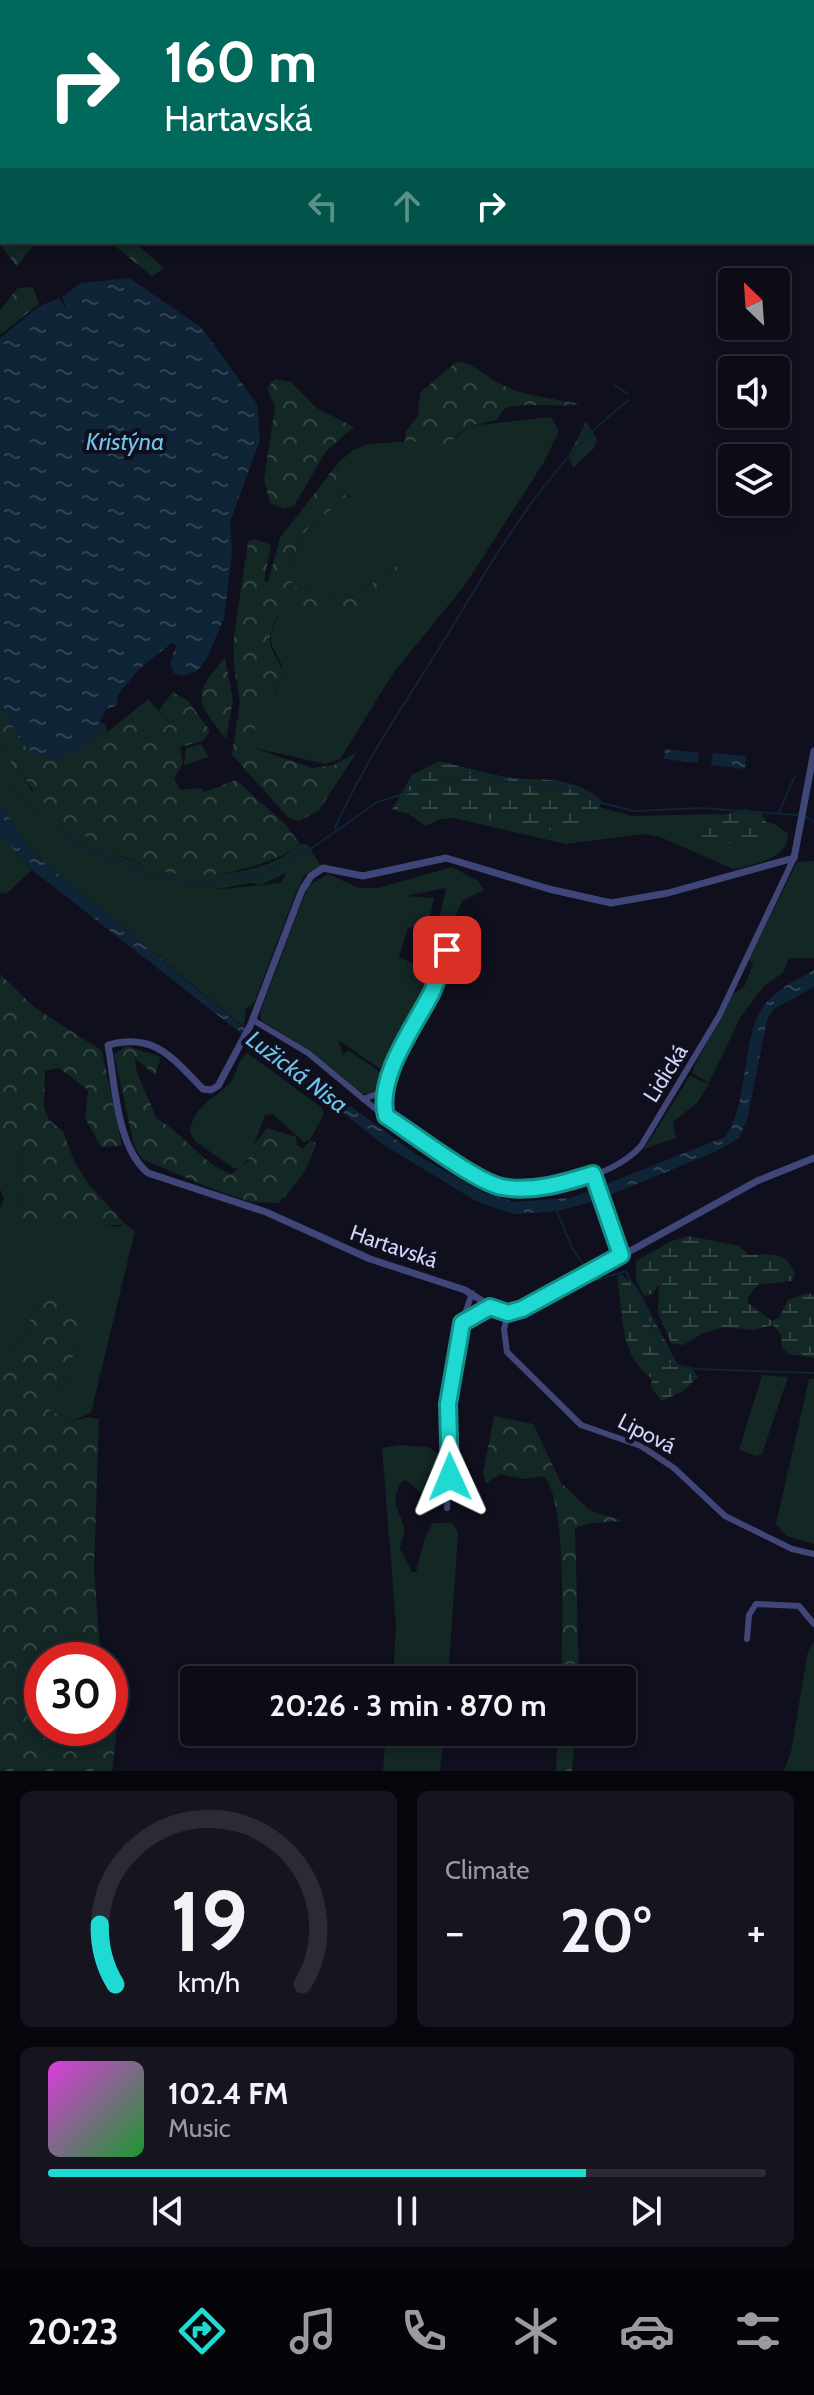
<!DOCTYPE html>
<html lang="en">
<head>
<meta charset="utf-8">
<style>
	:root { --surface:#0c0b16; --page:#15141f; --text:#f1f3f6; --muted:#9a9ba1; --line:#2c2b35; --accent:#1edad2 }
	body { margin:0; font-family:Cabin,sans-serif; background:var(--page); color:var(--text); height:100vh; display:flex; flex-direction:column; font-size:30px; white-space:nowrap }
	* { box-sizing:border-box; margin:0 }
	p { font-size:26px; color:var(--muted) }
	.icon { flex:none; width:44px; height:44px; fill:none; stroke:currentColor; stroke-width:2; stroke-linecap:round; stroke-linejoin:round }
	.map { position:relative; height:1771px; overflow:hidden }
	.details { display:flex; flex-direction:column; gap:20px; padding:20px; background:#07060c; flex:1 }
	.details>* { flex:none }
	.banner { position:absolute; left:0px; top:0px; width:814px; height:244px; box-shadow:0 4px 12px #0003,0 0 0 2px var(--line); background:#00695c; color:#fff; overflow:hidden }
	.needle { width:52px; rotate:335deg }
	.buttons { position:absolute; left:718px; top:268px; display:grid; gap:16px }
	.buttons a { display:grid; place-items:center; width:72px; height:72px; border-radius:8px; background:var(--surface); box-shadow:0 4px 12px #0003,0 0 0 2px var(--line); font-size:40px }
	.speed { position:absolute; left:24px; top:1642px; display:flex; gap:16px; font-size:40px; font-weight:700; text-align:center }
	.speed>* { display:grid; place-content:center; width:104px; height:104px; border-radius:50%; background:var(--surface); box-shadow:0 4px 12px #0003,0 0 0 2px var(--line); line-height:1 }
	.speed .limit { border:12px solid #d22; background:#fff; color:#111 }
	.pin { position:absolute; display:grid; place-items:center; width:68px; height:68px; color:#fff; margin:-34px; border-radius:16px; box-shadow:0 4px 12px #0006 }
	.me { position:absolute; width:88px; margin:-44px; rotate:359deg; stroke-linejoin:round; filter:drop-shadow(0 0 6px #0008) }
	.turn { display:flex; align-items:center; gap:28px; height:168px; padding:0 32px; font-size:36px }
	.turn .icon { width:104px; height:104px; stroke-width:2.5 }
	.turn b { display:block; font-size:56px; line-height:68px }
	.lanes { display:flex; align-items:center; height:76px; padding:0 32px; background:#0003; justify-content:center; gap:40px; direction:ltr }
	.lanes .off { opacity:.35 }
	.big { font-size:60px; font-weight:700; line-height:1.1 }
	.details .tile { flex:1; display:flex; flex-direction:column; justify-content:center; gap:12px; min-width:0; padding:0 28px; border-radius:12px; background:var(--page) }
	.details .dial { align-items:center; gap:0 }
	.dial svg { height:208px; overflow:visible; fill:none; stroke:var(--line); stroke-width:7; stroke-linecap:round; text-anchor:middle }
	.dial text { fill:var(--text); stroke:none }
	.song { display:flex; align-items:center; gap:24px }
	.cover { width:96px; height:96px; border-radius:12px; background:linear-gradient(135deg,hsl(300 70% 55%),hsl(130 70% 35%)) }
	.played { height:8px; border-radius:4px; background:linear-gradient(90deg,var(--accent) 75%,var(--line) 75%) }
	.keys { display:flex; justify-content:space-around; direction:ltr }
	.heat { display:flex; justify-content:space-between; align-items:center; font-size:44px; direction:ltr }
	.details .tiles { flex:1; display:grid; gap:20px; grid-template-columns:1fr 1fr }
	.tile:last-child { grid-column:span 2 }
	.trip { position:absolute; left:180px; top:1666px; width:456px; height:80px; border-radius:8px; background:var(--surface); box-shadow:0 4px 12px #0003,0 0 0 2px var(--line); font-weight:700; line-height:80px; text-align:center }
	.tab-bar { display:flex; height:128px; justify-content:space-around; align-items:center; background:#050409; color:var(--muted) }
	.tab-bar .icon { width:56px; height:56px }
	.tab-bar .selected { color:var(--accent) }
	.tab-bar b { font-size:36px; color:var(--text) }
	.map>svg:first-child { display:block }
	.green { fill:#132724; fill-rule:evenodd }
	.forest { fill:url(#forest-crowns) }
	.wetland { fill:url(#wetland-marsh) }
	.water { fill:url(#water-ripples) }
	.lines { fill:none; stroke-linecap:round; stroke-linejoin:round }
	.stream { stroke:#0f2437; stroke-width:2 }
	.minor { stroke:#404677; stroke-width:6 }
	.tertiary { stroke:#404677; stroke-width:7 }
	.route-casing { stroke:#148e88; stroke-width:20 }
	.route { stroke:#1edad2; stroke-width:14 }
	.labels { text-anchor:middle; stroke-width:8; stroke-linejoin:round; paint-order:stroke }
	.street-label { font-size:22px; fill:#d3d4f9; stroke:#100f1e }
	.water-label { font-size:24px; font-style:italic; fill:#6ec3eb; stroke:#100f1e }
</style>
</head>
<body>
<div class="map">
<svg width="814" height="1771" viewBox="0 0 814 1771">
	<defs>
		<pattern id="forest-crowns" width="20" height="18" patternUnits="userSpaceOnUse" patternTransform="scale(2)"><rect width="20" height="18" fill="#132724"/><path d="M2 6a3 3 0 1 1 6 0M12 15a3 3 0 1 1 6 0" fill="none" stroke="#344545"/></pattern>
		<pattern id="wetland-marsh" width="20" height="14" patternUnits="userSpaceOnUse" patternTransform="scale(2)"><rect width="20" height="14" fill="#132724"/><path d="M1 5h8M5 5V1M11 12h8M15 12V8" fill="none" stroke="#344545"/></pattern>
		<pattern id="water-ripples" width="26" height="14" patternUnits="userSpaceOnUse" patternTransform="scale(2)"><rect width="26" height="14" fill="#0f2437"/><path d="M2 4q2-2 4 0t4 0M15 11q2-2 4 0t4 0" fill="none" stroke="#314355"/></pattern>
	</defs>
	<rect width="100%" height="100%" fill="#100f1e"/>
	<g class="green">
		<path d="M551 417 559 431 544 462 465 585 394 672 340 759 326 764 250 747C253 739 254 730 257 722 262 707 278 694 282 678 288 650 249 649 289 603L352 613 407 558 353 597 292 586C290 538 312 518 352 497L334 491 339 462 353 450 368 444 456 438 469 426Z"/>
		<polygon points="148,699 170,723 152,740 129,715"/>
		<path d="M0 742 8 753 14 774 24 775 30 789C55 808 80 833 108 849 157 880 255 887 300 844H307L321 866 304 876 297 890 254 1003 246 1008 244 1027 34 854 0 805ZM286 873 281 883 212 890 251 883 261 885Z"/>
		<polygon points="201,744 209,757 184,765 186,748"/>
		<path d="M413 805 596 806 632 816 718 814 775 824 788 834C788 859 754 865 733 869L660 837 643 834 566 844 453 818 429 820Z"/>
		<polygon points="0,834 32,870 6,894 0,893"/>
		<polygon points="814,861 814,958 789,958 783,973 764,986 740,1018 709,1083 692,1073 694,1067 733,994 744,987 753,965 749,959 797,862"/>
		<path d="M452 867 478 881 484 890 462 901 449 932 437 929 446 888 405 896 434 898 428 925 408 928 399 957 427 970 425 984 432 988 397 1043 385 1072 338 1040 343 1054 349 1051 385 1075C387 1090 373 1097 361 1093L306 1049 261 1020 260 1013 308 886 328 874 359 888H378Z"/>
		<path d="M247 1053 321 1107 324 1114 310 1140 304 1142 272 1114 265 1115 250 1156 240 1168H233L195 1141 190 1132C194 1103 216 1100 231 1081 239 1071 236 1062 247 1053Z"/>
		<polygon points="690,1076 709,1084 697,1103 673,1122 676,1138 644,1149"/>
		<polygon points="13,1135 23,1141 21,1221 69,1217 115,1227 126,1225 135,1231 91,1413 69,1422 47,1408 47,1403 64,1385 82,1327 37,1297 26,1334 6,1355 0,1355 0,1207 4,1199 0,1189 0,1140"/>
		<polygon points="762,1375 788,1377 762,1454 757,1456 739,1450"/>
		<polygon points="809,1379 814,1379 814,1544 787,1536 776,1524"/>
		<path d="M400 1445 428 1447 440 1455V1478L444 1485 439 1499 425 1496 406 1480 401 1482C389 1507 399 1505 404 1528 405 1536 401 1541 400 1549L412 1572H416L425 1537 433 1523H452L458 1533 448 1680H393L396 1625 382 1448Z"/>
		<polygon points="814,1641 814,1771 784,1771 791,1752 807,1655"/>
		<polygon points="386,1732 444,1732 440,1771 383,1771"/>
	</g>
	<g class="forest">
		<polygon points="0,177 2,242 30,242 31,248 17,267 0,244"/>
		<polygon points="110,242 134,242 164,268 152,276"/>
		<polygon points="33,287 39,304 0,335 0,310 18,288"/>
		<path d="M456 362C472 361 486 377 500 384 526 397 553 398 580 404 557 408 532 402 509 407 502 409 500 414 497 420L469 426 442 448 429 440 405 443 406 431 418 416 420 393Z"/>
		<polygon points="275,379 291,382 315,407 354,427 326,451 294,506 284,509 270,503 264,479 275,407 267,388"/>
		<polygon points="586,422 597,439 594,448 573,468 569,455"/>
		<path d="M339 462 334 491 353 498C312 517 290 537 292 586L353 597 407 558 412 564 351 614 289 603 274 622 270 635V646L283 671 281 682 257 722 251 747 312 768 334 765 357 752 319 810 299 821 289 818 232 755 240 702 234 667V636L248 542 255 539 271 545 264 581 268 582 280 538Z"/>
		<path d="M225 658 233 700 226 739C196 699 191 697 225 658Z"/>
		<path d="M173 692 188 701 210 731 203 741 180 747 183 763 174 779 181 790 201 788 204 792 236 780 286 825 300 844C289 854 276 858 262 863 239 872 213 876 188 875 136 871 46 824 24 775L14 774 8 753 0 742V704L31 752C66 758 82 752 106 725L107 732 129 715 152 740 170 723 159 710Z"/>
		<polygon points="0,974 34,1007 102,1051 122,1146 101,1147 85,1118 88,1090 59,1068 45,1071 44,1108 49,1120 63,1131 74,1161 89,1185 126,1225 83,1226 69,1217 28,1225 21,1221 23,1142 13,1136 0,1140"/>
		<path d="M127 1046 161 1057 155 1075 135 1058C134 1074 151 1100 156 1118 184 1133 200 1162 231 1174L247 1162 253 1146 267 1128 296 1137 297 1145 303 1149 310 1141 316 1143C310 1166 295 1188 278 1203L251 1202 218 1191 142 1159 134 1146 114 1054Z"/>
		<polygon points="48,1287 66,1297 82,1327 64,1385 47,1403 47,1408 69,1422 88,1417 99,1419 94,1570 101,1660 42,1660 42,1728 110,1728 110,1697 117,1729 112,1771 0,1771 0,1355 6,1355 26,1334 37,1297"/>
		<path d="M494 1416 533 1424 561 1483 589 1510 623 1521 592 1523 575 1528 579 1680H561C562 1644 568 1496 543 1476L524 1479 500 1474 486 1483 483 1474Z"/>
		<polygon points="558,1732 575,1732 572,1771 556,1771"/>
	</g>
	<g class="wetland">
		<path d="M439 761C461 766 484 773 506 777 546 783 566 773 601 800L596 819 584 826 551 830 450 814 426 826 409 814 392 810 412 775Z"/>
		<path d="M745 809 761 813C770 826 775 841 759 850 736 847 718 837 694 836L697 826 715 817Z"/>
		<path d="M689 1236 739 1246 749 1255C770 1254 787 1251 795 1274L792 1281 758 1285 748 1297V1303L772 1321 779 1317 788 1300 807 1293 814 1295V1358L789 1354 782 1348 781 1335 773 1325 753 1330 725 1327 703 1333 683 1345 671 1343 658 1313 659 1285 652 1294 644 1296 636 1280V1261L672 1241Z"/>
		<path d="M621 1274 636 1286 678 1365 692 1369 698 1377 683 1391 662 1401 651 1387 652 1379C618 1353 624 1316 617 1277Z"/>
	</g>
	<g class="water">
		<path d="M129 278 201 327 257 404 260 440 230 522 232 552 224 618 207 658 196 672 181 676 174 673 170 664 176 646 172 643 140 668 117 696 118 705 106 709 100 721 106 725C90 743 57 770 32 753 19 744 9 717 0 704V338L38 307 59 298 68 312 62 297 81 283Z"/>
		<polygon points="665,749 699,753 698,763 664,759"/>
		<polygon points="713,753 746,756 745,769 711,765"/>
		<path d="M0 805 34 854 243 1027 417 1155 482 1192 514 1202 571 1198 725 1137C753 1098 737 1028 772 997 784 985 800 978 814 970V987L774 1009 767 1020 747 1120 739 1138 715 1152 595 1201 557 1211 513 1214 476 1201 384 1145 32 870 0 834Z"/>
	</g>
	<g class="lines">
		<g class="stream">
			<polyline points="614,385 628,394"/>
			<polyline points="0,780 75,843 142,872 193,883 254,877 312,848 377,802 475,773 511,782 572,788 598,802 634,811 701,808 797,815"/>
			<polyline points="779,812 795,776"/>
			<polyline points="805,816 814,822"/>
			<path d="M335 828C362 767 399 712 435 655 490 566 544 464 629 400"/>
			<polyline points="556,1209 572,1248 586,1268"/>
			<polyline points="594,1277 597,1280 626,1271 669,1364 697,1369 814,1373"/>
		</g>
		<g class="minor">
			<polyline points="692,0 694,2"/>
			<polyline points="104,2 104,0"/>
			<polyline points="812,89 814,90"/>
			<path d="M253 1020 308 1053 378 1111 486 1182C530 1195 609 1182 641 1146L719 1016 794 858"/>
			<polyline points="386,1091 386,1115"/>
			<path d="M363 1099 386 1091C402 1042 430 999 447 950"/>
			<polyline points="593,1174 621,1255"/>
			<polyline points="508,1313 504,1329 507,1352 581,1425 641,1446 674,1468 725,1516 792,1549 814,1554"/>
			<polyline points="462,1323 472,1293"/>
			<path d="M447 1508C451 1470 442 1348 463 1322 469 1314 482 1311 490 1307"/>
			<polyline points="747,1639 749,1615 756,1604 799,1606 814,1624"/>
		</g>
		<path class="tertiary" d="M814 751 794 858 668 893 611 903 549 889 446 858 363 876 323 868 311 876 302 890 251 1024 218 1086 211 1090 203 1089C172 1058 155 1032 108 1045 115 1083 116 1146 148 1173L266 1212 370 1259 465 1290 498 1311 508 1313 536 1303 757 1181 814 1158"/>
	</g>
	<g class="lines">
		<g class="route-casing">
			<path id="route" d="M447 950C442 964 438 979 432 992 415 1026 376 1077 386 1116 412 1133 476 1182 502 1187 532 1193 564 1183 593 1174L621 1255 522 1309 508 1313 490 1307 462 1323 448 1404 450 1477"/>
		</g>
		<use href="#route" class="route"/>
	</g>
	<g class="labels">
		<g class="street-label">
			<text transform="translate(665 1073) rotate(-58)" y="8">Lidická</text>
			<text transform="translate(394 1246) rotate(19)" y="8">Hartavská</text>
			<text transform="translate(647 1433) rotate(27)" y="8">Lipová</text>
		</g>
		<g class="water-label">
			<text x="125" y="450">Kristýna</text>
			<text transform="translate(297 1072) rotate(37)" y="8">Lužická Nisa</text>
		</g>
	</g>
</svg>
<div class="buttons">
<a><svg class="needle" viewBox="-14 -14 28 28"><path d="M0-13l5 13h-10z" fill="#e53935"/><path d="M0 13l5-13h-10z" fill="#9a9ba1"/></svg></a>
<a><svg class="icon" aria-label="sound" viewBox="0 0 24 24"><path d="M4 9h4l5-4v14l-5-4H4zM17 9q2 3 0 6"/></svg></a>
<a><svg class="icon" aria-label="layers" viewBox="0 0 24 24"><path d="M12 4l9 5-9 5-9-5zM3 14l9 5 9-5"/></svg></a>
</div>
<div class="speed"><div class="limit">30</div></div>
<div class="pin" style="left:447px;top:950px;background:#d93025"><svg class="icon" aria-label="arrive" viewBox="0 0 24 24"><path d="M6 21V4h12l-3 4 3 4H6"/></svg></div>
<svg class="me" style="left:450px;top:1477px" viewBox="-20 -20 40 40"><path d="M0-17L14 15 0 8-14 15z" fill="#1edad2" stroke="#fff" stroke-width="4"/></svg>
<div class="trip">20:26 · 3 min · 870 m</div>
<div class="banner">
<div class="turn"><svg class="icon" aria-label="right" viewBox="0 0 24 24"><path d="M7 20v-9h11M14 6l5 5-5 5"/></svg><div><b>160 m</b>Hartavská</div></div>
<div class="lanes"><svg class="icon off" aria-label="left" viewBox="0 0 24 24"><path d="M17 20v-9H6M10 6l-5 5 5 5"/></svg><svg class="icon off" aria-label="ahead" viewBox="0 0 24 24"><path d="M12 20V5M6 11l6-6 6 6"/></svg><svg class="icon" aria-label="right" viewBox="0 0 24 24"><path d="M7 20v-9h11M14 6l5 5-5 5"/></svg></div>
</div>
</div>
<section class="details">
<div class="tiles">
<div class="tile dial"><svg viewBox="0 0 100 80">
<path d="M14 69A42 42 0 1 1 86 69"/>
<path d="M14 69A42 42 0 0 1 8 46" stroke="#1edad2"/>
<text x="50" y="56" font-size="32" font-weight="700">19</text>
<text x="50" y="72" font-size="11">km/h</text>
</svg></div>
<div class="tile"><p>Climate</p>
<div class="heat"><a>−</a><b class="big">20°</b><a>+</a></div>
</div>
<div class="tile">
<div class="song"><i class="cover"></i><div><b>102.4 FM</b><p>Music</p></div></div>
<div class="played"></div>
<div class="keys"><svg class="icon" aria-label="previous" viewBox="0 0 24 24"><path d="M18 5L8 12l10 7zM5 5v14"/></svg><svg class="icon" aria-label="pause" viewBox="0 0 24 24"><path d="M8 5v14M16 5v14"/></svg><svg class="icon" aria-label="next" viewBox="0 0 24 24"><path d="M6 5l10 7-10 7zM19 5v14"/></svg></div>
</div>
</div>
</section>
<nav class="tab-bar">
<b>20:23</b>
<svg class="icon selected" aria-label="directions" viewBox="0 0 24 24"><path d="M12 3l9 9-9 9-9-9zM9 14v-3h6M13 9l2 2-2 2"/></svg>
<svg class="icon" aria-label="music" viewBox="0 0 24 24"><path d="M9 18V5l10-2v13"/><circle cx="6" cy="18" r="3"/><circle cx="16" cy="16" r="3"/></svg>
<svg class="icon" aria-label="phone" viewBox="0 0 24 24"><path d="M5 4h4l2 5-3 2q2 4 5 5l2-3 5 2v4C11 20 4 13 5 4z"/></svg>
<svg class="icon" aria-label="climate" viewBox="0 0 24 24"><path d="M12 3v18M4 7l16 10M4 17L20 7"/></svg>
<svg class="icon" aria-label="car" viewBox="0 0 24 24"><path d="M5 17H2v-5l4-1 3-4h7l3 4 3 1v5h-3M9 17h6M6 11h13"/><circle cx="7" cy="17" r="2"/><circle cx="17" cy="17" r="2"/></svg>
<svg class="icon" aria-label="filters" viewBox="0 0 24 24"><path d="M4 7h16M4 17h16"/><circle cx="9" cy="7" r="2"/><circle cx="15" cy="17" r="2"/></svg>
</nav>
</body>
</html>
